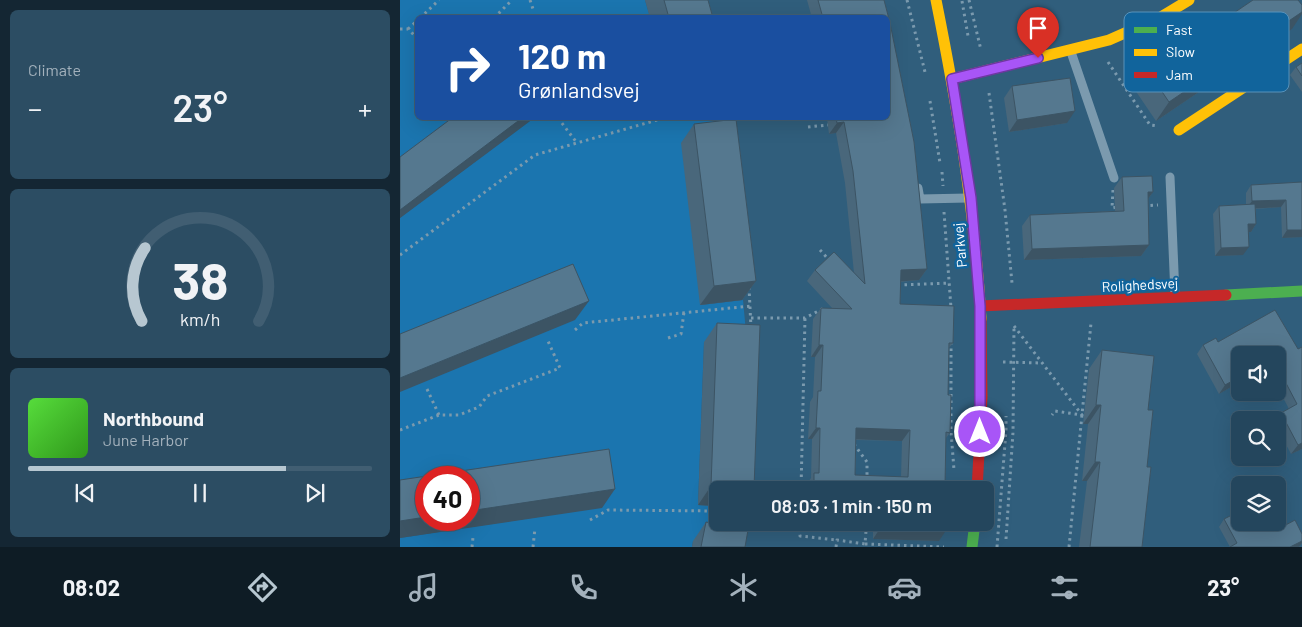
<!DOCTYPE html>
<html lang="en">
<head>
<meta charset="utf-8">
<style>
	:root { --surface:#24465d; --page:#2c4d63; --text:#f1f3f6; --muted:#a3b1bc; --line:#415e72; --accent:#b7c7d1 }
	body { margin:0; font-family:Barlow,sans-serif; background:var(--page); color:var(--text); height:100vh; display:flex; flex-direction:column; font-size:19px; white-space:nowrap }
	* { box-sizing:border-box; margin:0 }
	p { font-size:16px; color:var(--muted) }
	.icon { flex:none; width:28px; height:28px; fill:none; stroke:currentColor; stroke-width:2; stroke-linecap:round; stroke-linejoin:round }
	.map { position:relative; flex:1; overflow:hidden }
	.panel { display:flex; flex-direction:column; gap:10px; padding:10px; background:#142633; width:400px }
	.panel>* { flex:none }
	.top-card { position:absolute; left:15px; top:15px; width:475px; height:105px; border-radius:8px; box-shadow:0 5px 20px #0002,0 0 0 1px var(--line); background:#1a4fa0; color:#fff; overflow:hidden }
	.fabs { position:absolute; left:831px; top:346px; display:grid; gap:10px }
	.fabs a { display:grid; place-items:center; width:55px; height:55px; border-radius:8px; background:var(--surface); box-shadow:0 5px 20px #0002,0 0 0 1px var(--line); font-size:25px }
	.speed { position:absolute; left:15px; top:466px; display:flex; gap:10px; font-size:25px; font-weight:700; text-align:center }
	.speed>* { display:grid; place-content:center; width:65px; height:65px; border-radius:50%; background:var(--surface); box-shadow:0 5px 20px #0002,0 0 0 1px var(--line); line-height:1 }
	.speed .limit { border:8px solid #d22; background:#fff; color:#111 }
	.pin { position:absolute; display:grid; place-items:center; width:42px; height:42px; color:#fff; margin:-51px -21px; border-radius:50% 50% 50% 0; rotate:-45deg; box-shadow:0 0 5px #0007 }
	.pin .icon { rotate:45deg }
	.me { position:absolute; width:55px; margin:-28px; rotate:0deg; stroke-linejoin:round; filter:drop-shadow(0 0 4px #0008) }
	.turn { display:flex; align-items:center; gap:18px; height:105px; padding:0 20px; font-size:22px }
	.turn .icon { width:65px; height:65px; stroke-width:2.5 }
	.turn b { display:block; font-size:35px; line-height:42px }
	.big { font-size:38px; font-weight:600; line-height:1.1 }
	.panel .card { flex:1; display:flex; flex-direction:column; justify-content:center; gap:8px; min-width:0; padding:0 18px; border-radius:8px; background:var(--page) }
	.panel .dial { align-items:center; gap:0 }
	.dial svg { height:130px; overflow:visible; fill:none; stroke:var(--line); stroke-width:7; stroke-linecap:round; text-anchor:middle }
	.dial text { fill:var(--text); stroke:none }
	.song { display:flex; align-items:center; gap:15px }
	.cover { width:60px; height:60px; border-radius:8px; background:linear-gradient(135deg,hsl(110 70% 55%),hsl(110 70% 35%)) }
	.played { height:5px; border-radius:2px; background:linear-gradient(90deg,var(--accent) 75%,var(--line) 75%) }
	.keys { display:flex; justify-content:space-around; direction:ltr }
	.heat { display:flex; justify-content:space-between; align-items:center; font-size:28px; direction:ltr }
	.trip { position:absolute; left:309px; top:481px; width:285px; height:50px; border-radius:8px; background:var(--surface); box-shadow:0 5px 20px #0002,0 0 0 1px var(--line); font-weight:600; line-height:50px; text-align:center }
	.tab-bar { display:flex; height:80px; justify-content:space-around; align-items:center; background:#0e1c25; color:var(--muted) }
	.tab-bar .icon { width:35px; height:35px }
	.tab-bar .active { color:var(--accent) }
	.tab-bar b { font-size:22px; color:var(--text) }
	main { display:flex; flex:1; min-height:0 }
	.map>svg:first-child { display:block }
	.green { fill:#1b75af }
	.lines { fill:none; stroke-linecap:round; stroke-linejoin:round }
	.path { stroke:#7b9aae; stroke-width:3; stroke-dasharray:2.5 4; stroke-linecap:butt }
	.lane { stroke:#7b9aae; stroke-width:9 }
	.fast { stroke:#4caf50; stroke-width:11 }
	.slow { stroke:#ffc107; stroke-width:11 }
	.jam { stroke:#c62828; stroke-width:11 }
	.wall { fill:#49677b; fill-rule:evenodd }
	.shaded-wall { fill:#3c5464 }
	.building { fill:#55788f; stroke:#3c5464; fill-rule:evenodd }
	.route-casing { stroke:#6d37a1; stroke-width:12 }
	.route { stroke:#a855f7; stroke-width:9 }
	.labels { text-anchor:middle; stroke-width:5; stroke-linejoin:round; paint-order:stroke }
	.street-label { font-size:14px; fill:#fff; stroke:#11649c }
	.key { fill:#11649c; stroke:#5892ba; stroke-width:1 }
	.key-label { font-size:14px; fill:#fff }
</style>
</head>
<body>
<main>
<section class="panel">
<div class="card"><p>Climate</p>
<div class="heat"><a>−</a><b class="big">23°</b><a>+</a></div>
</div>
<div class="card dial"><svg viewBox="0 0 100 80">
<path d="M14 69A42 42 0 1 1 86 69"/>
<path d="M14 69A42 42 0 0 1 16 24" stroke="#b7c7d1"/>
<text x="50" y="56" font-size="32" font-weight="700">38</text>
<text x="50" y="72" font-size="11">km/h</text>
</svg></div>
<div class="card">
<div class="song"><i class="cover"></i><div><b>Northbound</b><p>June Harbor</p></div></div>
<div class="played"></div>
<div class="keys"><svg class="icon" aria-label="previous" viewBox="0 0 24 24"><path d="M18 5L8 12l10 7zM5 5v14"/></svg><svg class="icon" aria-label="pause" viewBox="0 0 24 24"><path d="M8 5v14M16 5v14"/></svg><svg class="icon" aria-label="next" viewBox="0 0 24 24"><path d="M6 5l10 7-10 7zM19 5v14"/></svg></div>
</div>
</section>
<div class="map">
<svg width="902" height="547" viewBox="0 0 902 547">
	<rect width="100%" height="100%" fill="#305e7c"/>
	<g class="green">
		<polygon points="0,0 245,0 250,17 18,18 18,118 64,118 0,166"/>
		<polygon points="134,118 320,118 323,138 301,305 343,300 347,343 304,342 298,505 317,506 318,522 339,523 335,547 293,541 292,547 0,547 0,538 202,507 69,478 26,478 0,497 0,218"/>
	</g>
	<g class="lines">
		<g class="path">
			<polyline points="130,0 133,9"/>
			<polyline points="507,0 525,72"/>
			<polyline points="569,0 581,50"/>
			<polyline points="562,1 568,36"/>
			<polyline points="20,18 39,0"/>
			<polyline points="94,18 112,0"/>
			<polyline points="0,29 8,29 18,39"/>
			<polyline points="8,29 18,20"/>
			<polyline points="708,62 750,125 758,126"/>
			<polyline points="589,93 605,210 612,283"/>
			<polyline points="530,101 540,163"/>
			<polyline points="158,118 177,143"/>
			<polyline points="408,127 428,125"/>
			<polyline points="542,172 543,186"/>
			<polyline points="713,190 712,208 718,207"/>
			<polyline points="744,206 758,205"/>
			<polyline points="544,212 551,308"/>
			<polyline points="420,250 430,261"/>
			<polyline points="0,255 135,155 264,118"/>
			<polyline points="498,285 550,283"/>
			<polyline points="349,287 351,328"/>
			<polyline points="351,318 405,318 424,308"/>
			<polyline points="614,326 682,415 655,411 652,415"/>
			<polyline points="175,330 183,323 351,306"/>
			<polyline points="268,338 281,334 284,312"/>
			<polyline points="551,342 551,431 554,470"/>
			<polyline points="603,362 642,363"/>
			<polyline points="27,389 39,415"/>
			<polyline points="0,430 39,415 59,415 79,407 87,396 160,368 148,341"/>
			<polyline points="454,444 467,462 467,479"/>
			<polyline points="401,490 405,318"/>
			<polyline points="190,520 208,510 318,511"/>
			<polyline points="401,522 400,536 437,540"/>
			<polyline points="343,532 345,522"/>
			<polyline points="606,539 613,432 614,327"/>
			<polyline points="465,544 544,547"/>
			<polyline points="72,547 73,537"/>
			<polyline points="133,547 135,528"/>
			<polyline points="436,547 437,540 465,544 466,531"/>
			<polyline points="597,547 606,430 606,416"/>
			<polyline points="669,547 691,323"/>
		</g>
		<g class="lane">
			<polyline points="671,52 714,178"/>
			<polyline points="770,177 775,295"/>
			<polyline points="518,188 520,199 568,198"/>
		</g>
		<g class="fast">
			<polyline points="826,295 902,291"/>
			<polyline points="572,547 575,522"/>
		</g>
		<g class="slow">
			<path d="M536 0C557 105 575 211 581 319"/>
			<polyline points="552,79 709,40 761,17 789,0"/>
			<polyline points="779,130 902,49"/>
		</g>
		<g class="jam">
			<polyline points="580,306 826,295"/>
			<polyline points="577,490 582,397 581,319"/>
		</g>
	</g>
	<g class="wall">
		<polygon points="245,0 308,0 313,18 250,18"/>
		<path d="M407 0H484L490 23 514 142 527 269 519 280 501 282 500 304 554 306 553 343 549 348 548 395H551L550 433 546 438 545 485H548V490H406V485L411 478 412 439H408L410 402 413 397 415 357H411L413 319 421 308H432L407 281 415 270 434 252 454 273 445 183 436 133 429 134 427 118H488V18H412ZM456 440 502 441 501 477 455 475Z"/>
		<polygon points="892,29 756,121 735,90 748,71"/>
		<polygon points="902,63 902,92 890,75 896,67"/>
		<polygon points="612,86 667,123 609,132 604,98"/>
		<polygon points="294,124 356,281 342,300 300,305 281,143"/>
		<polygon points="722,177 753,192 748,199 749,245 741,256 624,260 622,226 630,215 715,211 714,188"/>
		<polygon points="902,182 902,237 882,238 881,207 856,209 856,224 851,232 848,232 843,255 815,256 813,214 819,206 846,205 846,193 851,185"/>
		<polygon points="317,323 318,506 298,505 304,342"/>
		<polygon points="818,342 898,349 902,449 891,454 878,429 878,420 876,420 881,413 889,409 878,388 878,355 840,355 840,368 834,371 831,387 819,394 797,354 803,345"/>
		<polygon points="702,350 748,410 747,467 742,547 679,547 687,481 682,481 688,424 683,424 689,369"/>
		<polygon points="840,493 840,504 837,498"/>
		<polygon points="824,519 882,527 902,534 902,543 899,547 830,547 819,527"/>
		<polygon points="306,522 345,547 292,547 293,541"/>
		<polygon points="405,522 547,522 539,541 473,539 473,531 405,529"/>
	</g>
	<g class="shaded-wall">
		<polygon points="902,12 902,14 892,29 756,121 769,102"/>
		<polygon points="675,111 667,123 609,132 617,120"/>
		<polygon points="122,118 134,118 0,218 0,210"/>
		<polygon points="444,122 436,133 429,134 437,123"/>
		<polygon points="748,192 753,192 745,203"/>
		<polygon points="886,200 881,207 846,209 852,201"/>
		<polygon points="848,224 856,224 851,232 842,232"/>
		<polygon points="887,230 902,230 902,237 882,238"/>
		<polygon points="749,245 741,256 624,260 632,249"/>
		<polygon points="849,247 843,255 815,256 821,248"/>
		<polygon points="527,269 519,280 493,282 501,270"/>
		<polygon points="356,281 342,300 300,305 314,286"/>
		<polygon points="189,301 175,320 0,392 0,378"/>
		<polygon points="419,345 423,345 415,357 411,357"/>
		<polygon points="867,348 862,355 854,355"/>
		<polygon points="840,362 840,368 825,376 832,367"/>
		<polygon points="838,378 831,387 819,394 825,385"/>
		<polygon points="696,405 701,405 688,424 683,424"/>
		<polygon points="416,428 420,428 412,439 408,439"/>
		<polygon points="456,428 510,430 502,441 448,439"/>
		<polygon points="902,443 902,449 891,454 898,445"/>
		<polygon points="695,462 700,462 687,481 682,481"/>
		<polygon points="311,486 354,488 352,490 318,490 318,506 298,505"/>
		<polygon points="215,489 202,508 0,538 0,521 26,517 26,520 69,520 69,511"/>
		<polygon points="409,522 479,522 473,531 405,529"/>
		<polygon points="481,527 547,529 539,541 473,539"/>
		<polygon points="902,541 902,543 899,547 890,547"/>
	</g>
	<g class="building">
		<polygon points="264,0 308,0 313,18 269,18"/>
		<path d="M418 0H484L490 23 514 142 527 269 501 270 500 304 554 306 553 343H549L548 395H551L550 433 546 432 545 485H548V490H414V473H419L420 428H416L418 391H421L423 345H419L421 308 452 309 415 270 434 252 465 284 453 171 444 122 437 123 436 118H488V18H423ZM456 428 510 430 508 477 455 475Z"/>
		<polygon points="853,0 898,0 902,5 902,12 769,102 748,71"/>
		<polygon points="902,63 902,76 896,67"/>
		<polygon points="670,78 675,111 617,120 612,86"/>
		<polygon points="52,118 122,118 0,210 0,157"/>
		<polygon points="336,119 356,281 314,286 294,124"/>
		<polygon points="752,176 753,192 748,192 749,245 632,249 630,215 724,211 722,177"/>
		<polygon points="902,182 902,230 887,230 886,200 852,201 851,185"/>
		<polygon points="855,204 856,224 848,224 849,247 821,248 819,206"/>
		<polygon points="173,264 189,301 0,378 0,334"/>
		<polygon points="875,310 898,349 902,347 902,443 898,445 881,413 897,404 878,368 878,355 871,355 867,348 854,355 840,355 840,362 832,367 838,378 825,385 803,345 816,338 818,342"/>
		<polygon points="317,323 360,325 354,488 311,486"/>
		<polygon points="702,350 754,356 748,410 753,410 747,467 751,467 742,547 690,547 700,462 695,462 701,405 696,405"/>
		<polygon points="209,449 215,489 69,511 69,478 26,478 26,517 0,521 0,480"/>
		<polygon points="857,482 858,485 851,485"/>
		<polygon points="840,511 840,522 878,522 878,519 882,527 895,520 902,534 902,541 890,547 830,547 837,543 824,519"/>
		<polygon points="306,522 348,530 345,547 301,547"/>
		<polygon points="481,522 547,522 547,529 481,527"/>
	</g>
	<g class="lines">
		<g class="route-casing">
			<polyline id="route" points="580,432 580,306 571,198 552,79 638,58"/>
		</g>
		<use href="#route" class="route"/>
	</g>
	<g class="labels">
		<g class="street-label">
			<text transform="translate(560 245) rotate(-95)" y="5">Parkvej</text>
			<text transform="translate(740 285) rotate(-3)" y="5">Rolighedsvej</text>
		</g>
	</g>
	<rect x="724" y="12" width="165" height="80" rx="8" class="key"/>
	<rect x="734" y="27" width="23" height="6" fill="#4caf50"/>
	<rect x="734" y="49" width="23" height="7" fill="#ffc107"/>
	<rect x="734" y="72" width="23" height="6" fill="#c62828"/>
	<g class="key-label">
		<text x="766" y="35">Fast</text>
		<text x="766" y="57">Slow</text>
		<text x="766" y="80">Jam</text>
	</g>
</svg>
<div class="fabs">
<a><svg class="icon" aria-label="sound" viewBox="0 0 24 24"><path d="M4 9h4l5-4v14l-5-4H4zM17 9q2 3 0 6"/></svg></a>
<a><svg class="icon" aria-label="search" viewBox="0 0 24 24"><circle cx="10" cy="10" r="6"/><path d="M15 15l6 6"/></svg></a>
<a><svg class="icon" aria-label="layers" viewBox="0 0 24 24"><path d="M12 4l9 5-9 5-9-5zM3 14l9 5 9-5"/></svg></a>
</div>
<div class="speed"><div class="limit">40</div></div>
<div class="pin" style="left:638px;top:58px;background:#d93025"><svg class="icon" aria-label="arrive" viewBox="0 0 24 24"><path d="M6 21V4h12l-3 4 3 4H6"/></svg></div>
<svg class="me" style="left:580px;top:432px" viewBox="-20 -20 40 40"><circle r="17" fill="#a855f7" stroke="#fff" stroke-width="3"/><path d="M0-11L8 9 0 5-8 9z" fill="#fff"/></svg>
<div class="trip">08:03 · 1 min · 150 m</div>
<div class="top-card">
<div class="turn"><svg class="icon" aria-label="right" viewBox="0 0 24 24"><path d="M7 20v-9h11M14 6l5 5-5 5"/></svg><div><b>120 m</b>Grønlandsvej</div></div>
</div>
</div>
</main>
<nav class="tab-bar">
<b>08:02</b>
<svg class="icon active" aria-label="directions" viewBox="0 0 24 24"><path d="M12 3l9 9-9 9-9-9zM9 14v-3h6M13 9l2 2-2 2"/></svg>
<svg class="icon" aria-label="music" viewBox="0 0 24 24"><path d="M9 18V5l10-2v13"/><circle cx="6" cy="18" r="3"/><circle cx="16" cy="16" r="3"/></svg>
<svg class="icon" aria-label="phone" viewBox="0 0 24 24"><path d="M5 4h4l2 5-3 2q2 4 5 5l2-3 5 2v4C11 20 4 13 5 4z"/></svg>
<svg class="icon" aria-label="climate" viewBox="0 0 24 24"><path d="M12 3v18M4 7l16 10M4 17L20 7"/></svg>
<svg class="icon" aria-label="car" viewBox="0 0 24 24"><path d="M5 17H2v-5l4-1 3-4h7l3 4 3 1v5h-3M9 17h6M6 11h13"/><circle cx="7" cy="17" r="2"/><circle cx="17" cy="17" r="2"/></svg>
<svg class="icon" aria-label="filters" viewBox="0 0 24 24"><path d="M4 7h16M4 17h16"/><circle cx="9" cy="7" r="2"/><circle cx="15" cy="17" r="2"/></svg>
<b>23°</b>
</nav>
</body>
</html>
